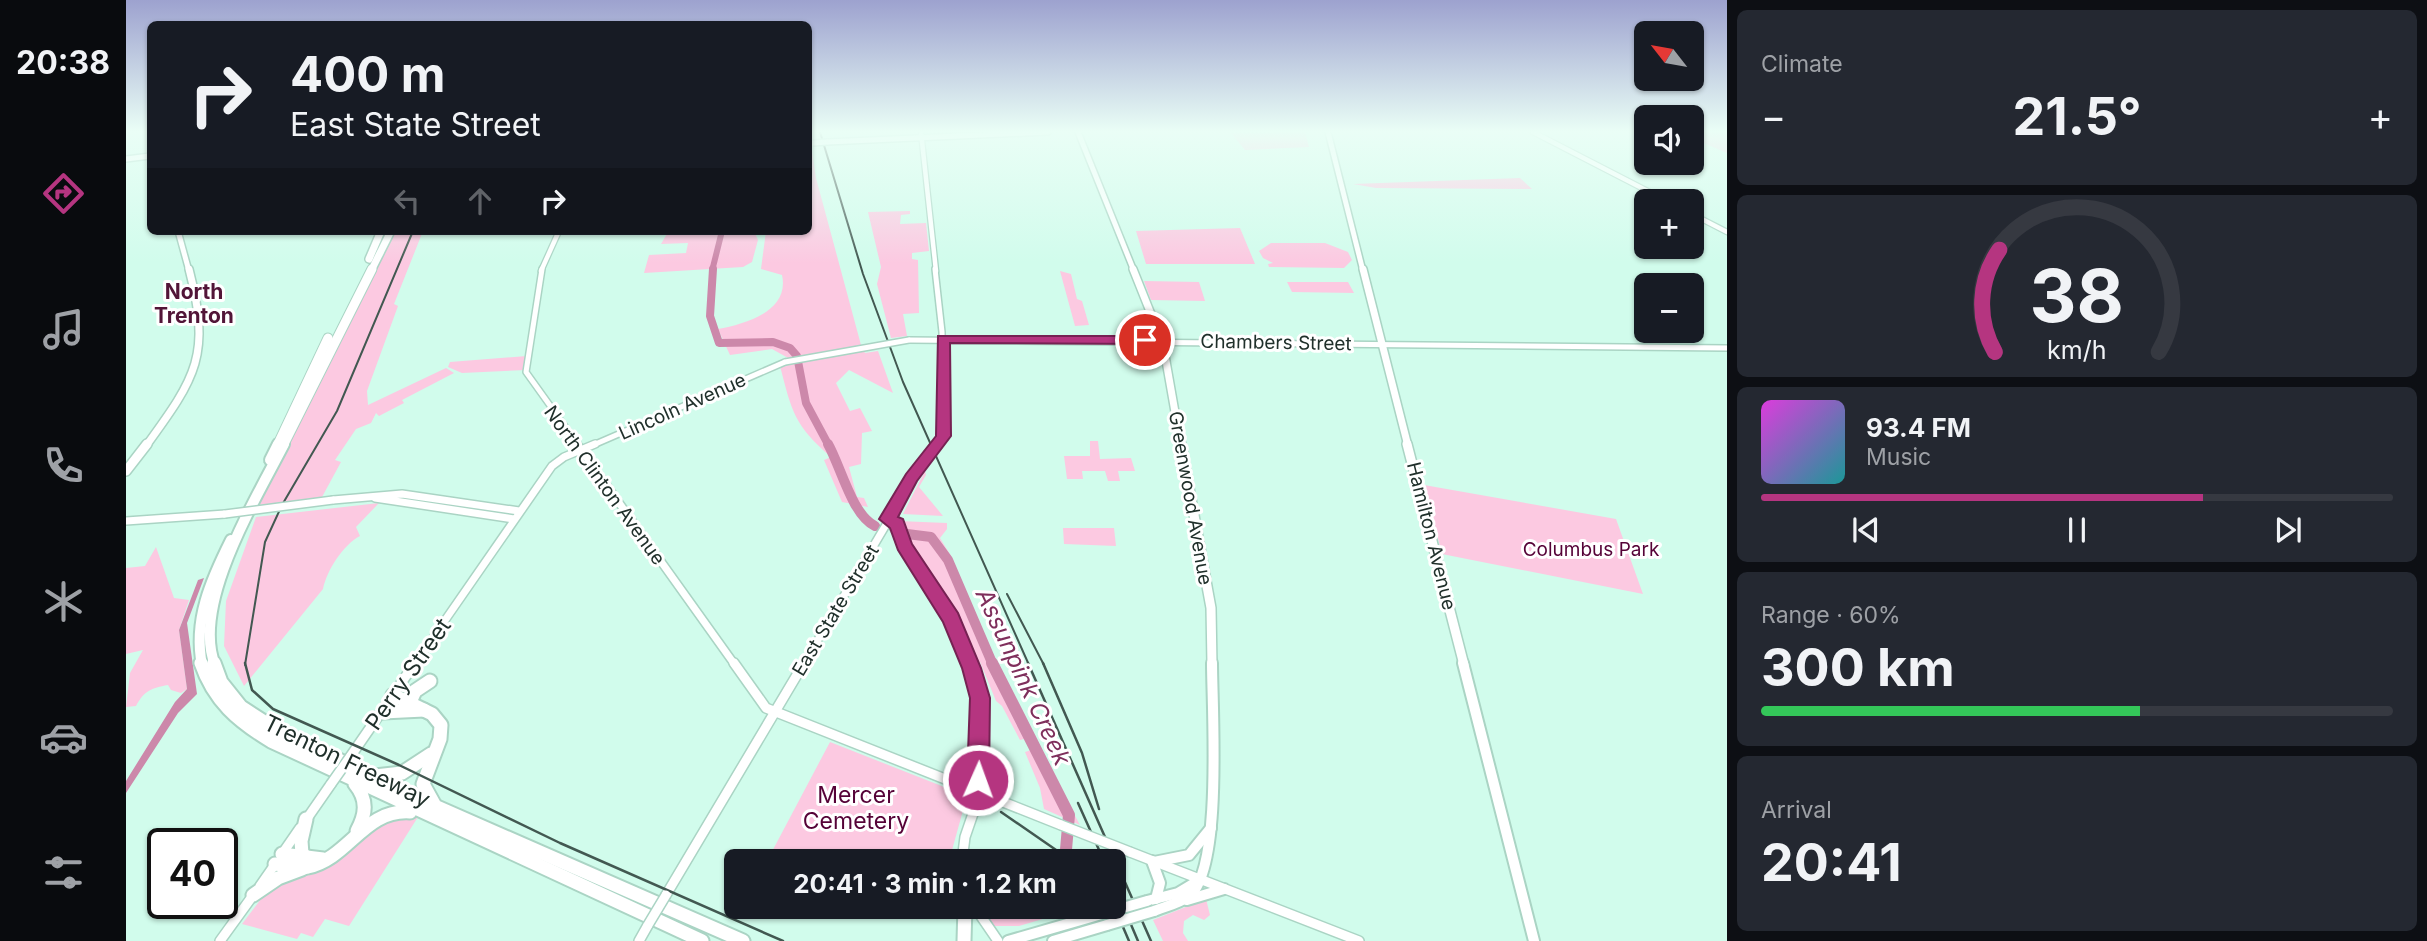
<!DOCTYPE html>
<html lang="en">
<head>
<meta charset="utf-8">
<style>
	:root { --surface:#171b24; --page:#242831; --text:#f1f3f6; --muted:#9ea1a6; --line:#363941; --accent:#b53580 }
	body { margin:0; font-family:Inter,sans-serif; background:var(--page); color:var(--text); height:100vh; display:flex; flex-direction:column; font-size:26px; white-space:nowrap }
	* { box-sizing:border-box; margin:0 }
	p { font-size:23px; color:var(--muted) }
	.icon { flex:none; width:38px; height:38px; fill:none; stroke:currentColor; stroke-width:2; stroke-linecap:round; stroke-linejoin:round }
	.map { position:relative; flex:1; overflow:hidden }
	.side { display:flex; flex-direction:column; gap:10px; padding:10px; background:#0d0f14; width:700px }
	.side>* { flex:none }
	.banner { position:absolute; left:21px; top:21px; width:665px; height:214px; border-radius:10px; box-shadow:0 2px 5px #0004; background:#171b24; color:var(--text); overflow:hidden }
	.needle { width:46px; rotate:301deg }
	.controls { position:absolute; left:1508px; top:21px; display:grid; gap:14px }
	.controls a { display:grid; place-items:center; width:70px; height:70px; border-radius:10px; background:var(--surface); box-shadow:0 2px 5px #0004; font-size:35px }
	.speed { position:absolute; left:21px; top:828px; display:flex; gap:14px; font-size:35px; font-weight:700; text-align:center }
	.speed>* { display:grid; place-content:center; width:91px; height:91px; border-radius:50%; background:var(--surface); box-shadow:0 2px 5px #0004; line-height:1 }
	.speed .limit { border:4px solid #111; border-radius:10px; background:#fff; color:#111 }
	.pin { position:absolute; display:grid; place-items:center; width:60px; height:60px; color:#fff; margin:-30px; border:4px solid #fff; border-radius:50%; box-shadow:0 2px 7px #0007 }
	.me { position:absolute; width:77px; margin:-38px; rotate:2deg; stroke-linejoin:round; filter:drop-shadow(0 0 5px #0008) }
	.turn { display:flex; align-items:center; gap:24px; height:147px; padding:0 28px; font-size:32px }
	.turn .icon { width:91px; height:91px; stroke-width:2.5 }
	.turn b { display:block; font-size:49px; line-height:60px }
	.lanes { display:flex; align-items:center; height:66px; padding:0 28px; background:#0003; justify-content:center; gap:35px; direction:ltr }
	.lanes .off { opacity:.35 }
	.big { font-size:52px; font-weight:700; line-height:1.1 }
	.side .card { flex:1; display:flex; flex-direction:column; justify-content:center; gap:10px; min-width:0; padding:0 24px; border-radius:10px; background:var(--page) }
	.side .dial { align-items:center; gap:0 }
	.dial svg { height:182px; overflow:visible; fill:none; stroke:var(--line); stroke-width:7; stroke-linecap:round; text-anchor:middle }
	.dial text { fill:var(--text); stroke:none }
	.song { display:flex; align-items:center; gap:21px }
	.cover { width:84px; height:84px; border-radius:10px; background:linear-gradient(135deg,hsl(300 70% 55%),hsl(180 70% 35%)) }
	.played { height:7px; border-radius:4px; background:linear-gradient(90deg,var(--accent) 70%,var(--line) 70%) }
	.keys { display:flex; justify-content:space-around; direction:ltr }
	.heat { display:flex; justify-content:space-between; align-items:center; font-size:38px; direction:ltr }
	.charge { height:10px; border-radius:5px; background:linear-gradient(90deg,#34c759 60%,var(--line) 0) }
	.trip { position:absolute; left:598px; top:849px; width:402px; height:70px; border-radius:10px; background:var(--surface); box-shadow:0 2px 5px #0004; font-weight:700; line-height:70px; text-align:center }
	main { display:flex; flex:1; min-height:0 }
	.dock { display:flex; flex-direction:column; width:126px; justify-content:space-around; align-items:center; background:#090b0e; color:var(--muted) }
	.dock .icon { width:49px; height:49px }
	.dock .on { color:var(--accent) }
	.dock b { font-size:32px; color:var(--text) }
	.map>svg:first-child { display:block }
	.green { fill:#fcc9e1 }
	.water { fill:#c8a }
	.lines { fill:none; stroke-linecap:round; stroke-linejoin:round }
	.river-far3 { stroke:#c8a; stroke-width:6 }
	.river-far2 { stroke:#c8a; stroke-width:8 }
	.river-far1 { stroke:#c8a; stroke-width:10 }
	.river { stroke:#c8a; stroke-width:12 }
	.minor-far3-casing { stroke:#aad4c4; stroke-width:7 }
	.minor-far2-casing { stroke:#aad4c4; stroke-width:8 }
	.minor-far1-casing { stroke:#aad4c4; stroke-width:10 }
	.minor-casing { stroke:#aad4c4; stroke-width:12 }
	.major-far3-casing { stroke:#aad4c4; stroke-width:8 }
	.major-far2-casing { stroke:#aad4c4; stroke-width:10 }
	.major-far1-casing { stroke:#aad4c4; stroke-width:12 }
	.major-casing { stroke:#aad4c4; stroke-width:14 }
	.highway-far3-casing { stroke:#aad4c4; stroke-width:10 }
	.highway-far2-casing { stroke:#aad4c4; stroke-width:11 }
	.highway-far1-casing { stroke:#aad4c4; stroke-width:14 }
	.highway-casing { stroke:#aad4c4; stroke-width:17 }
	.minor-far3 { stroke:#fff; stroke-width:4.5 }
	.minor-far2 { stroke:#fff; stroke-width:5 }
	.minor-far1 { stroke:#fff; stroke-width:7 }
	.minor { stroke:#fff; stroke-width:9 }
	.major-far3 { stroke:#fff; stroke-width:5 }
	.major-far2 { stroke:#fff; stroke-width:7 }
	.major-far1 { stroke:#fff; stroke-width:9 }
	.major { stroke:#fff; stroke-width:10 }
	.highway-far3 { stroke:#fff; stroke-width:7 }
	.highway-far2 { stroke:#fff; stroke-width:9 }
	.highway-far1 { stroke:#fff; stroke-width:10 }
	.highway { stroke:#fff; stroke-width:13 }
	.tram { stroke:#425851; stroke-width:2.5 }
	.rail-far1 { stroke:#425851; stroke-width:2 }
	.rail { stroke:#425851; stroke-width:2.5 }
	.minor-bridge-far2-casing { stroke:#aad4c4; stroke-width:8; stroke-linecap:butt }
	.minor-bridge-far1-casing { stroke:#aad4c4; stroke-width:10; stroke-linecap:butt }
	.minor-bridge-casing { stroke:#aad4c4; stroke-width:12; stroke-linecap:butt }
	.major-bridge-far1-casing { stroke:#aad4c4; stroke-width:8; stroke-linecap:butt }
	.major-bridge-casing { stroke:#aad4c4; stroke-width:14; stroke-linecap:butt }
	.minor-bridge-far2 { stroke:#fff; stroke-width:5 }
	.minor-bridge-far1 { stroke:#fff; stroke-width:7 }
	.minor-bridge { stroke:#fff; stroke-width:9 }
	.major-bridge-far1 { stroke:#fff; stroke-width:5 }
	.major-bridge { stroke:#fff; stroke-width:10 }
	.route { fill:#b53580; stroke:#762253; stroke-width:2 }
	.labels { text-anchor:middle; stroke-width:6; stroke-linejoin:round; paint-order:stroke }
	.street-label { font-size:19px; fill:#20302b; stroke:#fff }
	.park-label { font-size:19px; fill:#550237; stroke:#fff }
	.neighbourhood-label { font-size:21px; font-weight:bold; fill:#521538; stroke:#fff }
	.near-street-label { font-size:23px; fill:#20302b; stroke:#fff }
	.near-park-label { font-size:23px; fill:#550237; stroke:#fff }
	.near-water-label { font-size:24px; font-style:italic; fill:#7f2f5c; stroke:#fff }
</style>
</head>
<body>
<main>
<nav class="dock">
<b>20:38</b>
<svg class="icon on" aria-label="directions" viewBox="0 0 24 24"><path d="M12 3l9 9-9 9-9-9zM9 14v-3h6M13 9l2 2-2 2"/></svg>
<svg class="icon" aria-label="music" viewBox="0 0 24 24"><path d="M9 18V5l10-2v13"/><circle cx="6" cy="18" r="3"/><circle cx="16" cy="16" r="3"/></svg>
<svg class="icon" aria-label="phone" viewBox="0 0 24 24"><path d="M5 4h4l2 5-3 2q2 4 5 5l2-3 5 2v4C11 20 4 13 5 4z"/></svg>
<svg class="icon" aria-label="climate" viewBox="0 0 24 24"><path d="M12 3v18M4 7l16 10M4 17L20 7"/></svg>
<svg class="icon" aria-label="car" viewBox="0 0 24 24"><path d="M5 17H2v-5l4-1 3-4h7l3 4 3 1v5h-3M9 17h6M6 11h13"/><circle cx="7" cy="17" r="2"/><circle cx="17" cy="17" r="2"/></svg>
<svg class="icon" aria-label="filters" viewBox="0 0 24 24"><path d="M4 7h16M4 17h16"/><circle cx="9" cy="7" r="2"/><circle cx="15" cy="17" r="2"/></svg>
</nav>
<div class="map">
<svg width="1601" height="941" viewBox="0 0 1601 941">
	<rect width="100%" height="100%" fill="#d1fcec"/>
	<g class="green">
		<polygon points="1179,132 1183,147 1119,150 1105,133"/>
		<polygon points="1566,132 1601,132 1601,153 1573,141 1577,139"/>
		<path d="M682 144H685L690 178 735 345 739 353 752 351 767 393 723 370 710 383 724 411 734 408 746 431 736 433 735 464 723 467 731 497 738 498 742 507 716 502 698 460 705 457C668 425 666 412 654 366L664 359 646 349 604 355 592 329C620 324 664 311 656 275L635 269 640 231H682Z"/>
		<polygon points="1394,178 1406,189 1250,188 1227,184"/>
		<polygon points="784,211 784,214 775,215 774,224 800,223 803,251 786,253 786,259 792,260 793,313 777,314 781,336 765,338 751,284 755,267 742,212"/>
		<polygon points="1114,228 1129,264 1020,264 1010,231"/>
		<polygon points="269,231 297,231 268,304 272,306 241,391 242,405 320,368 328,373 276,400 278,403 253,416 250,413 245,423 230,429 209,460 215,462 196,497 133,505"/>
		<polygon points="549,231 628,231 632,240 626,262 617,267 518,273 523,255 560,253 562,243 535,244 542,232"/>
		<polygon points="1145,243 1199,243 1222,252 1226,260 1218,268 1143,267 1142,264 1147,263 1137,258 1133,251"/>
		<polygon points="934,271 945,274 951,299 956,301 963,325 949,326"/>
		<polygon points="1018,281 1073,282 1079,301 1025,300"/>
		<polygon points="1161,282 1222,282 1228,293 1166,292"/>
		<polygon points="401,356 400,370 336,373 322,367 324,362"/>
		<polygon points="964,441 972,441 974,459 1005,458 1009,471 992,471 994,481 982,481 979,471 956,471 957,479 941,479 938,456 964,456"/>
		<polygon points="799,471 800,475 793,487 817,516 777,514"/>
		<polygon points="1298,485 1490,519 1517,594 1316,554"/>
		<path d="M253 503 230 527 234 536C217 545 201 570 197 589L118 686 98 646 100 601 130 517Z"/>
		<polygon points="772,521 821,523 821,529 814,538 825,556 872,670 906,737 894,740 876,706 870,701 854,662 850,662 843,643"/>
		<polygon points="937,528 988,528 990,546 938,544"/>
		<path d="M30 547 48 598 63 600 53 630 61 689 55 693 45 690 42 685C25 688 18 691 10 706L0 707 4 673 17 650 0 654V568L19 566Z"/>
		<polygon points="704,742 841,796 823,861 641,861"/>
		<polygon points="912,748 954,825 918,809 914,788 899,752"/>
		<polygon points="269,811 292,817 223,926 199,919 187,937 175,933 171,939 116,924 141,891"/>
		<polygon points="1080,899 1084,915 1078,920 1067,915 1058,921 1057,933 1062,941 1037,941 1027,920"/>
		<polygon points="855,907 957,907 893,926 868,926"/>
	</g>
	<polygon class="water" points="78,578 61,623 71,694 52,713 0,793 0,781 49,702 61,689 53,630 72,580"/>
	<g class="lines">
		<polyline class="river-far3" points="586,271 596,231"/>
		<polyline class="river-far2" points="587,269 584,316 593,343 647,342 664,348 671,356 680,403 703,446"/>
		<g class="river-far1">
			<path d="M702 444C715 467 726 515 749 526"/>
			<polyline points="781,534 805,537 822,560 867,665"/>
		</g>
		<g class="river">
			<polyline points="866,663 943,815 939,861"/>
			<polyline points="933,913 934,906"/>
		</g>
		<g class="minor-far3-casing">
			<g id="minor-far3">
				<polyline points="795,132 810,271"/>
				<polyline points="1407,132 1541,201"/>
				<polyline points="1566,214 1601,232"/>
				<polyline points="415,271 433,231"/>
			</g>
		</g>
		<g class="minor-far2-casing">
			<g id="minor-far2">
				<polyline points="416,269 400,372 453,446"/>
				<polyline points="809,269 816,332 818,436 813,445"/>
				<polyline points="783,340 1601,348"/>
				<polyline points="465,446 659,362"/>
			</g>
		</g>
		<g class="minor-far1-casing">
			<g id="minor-far1">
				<polyline points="451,444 609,665"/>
				<polyline points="249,498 388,519"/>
				<polyline points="207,500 276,494 393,511"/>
				<polyline points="762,519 825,619 843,665"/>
				<polyline points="762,519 771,524 778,544"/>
				<polyline points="0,521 99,514"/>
				<polyline points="288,665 426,466 438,457 469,444"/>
				<polyline points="677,665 796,464"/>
			</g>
		</g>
		<g class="minor-casing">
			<g id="minor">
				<polyline points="608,663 640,708 935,825"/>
				<polyline points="224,757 289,663"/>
				<polyline points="180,820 205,784"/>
				<polyline points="1004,852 1233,941"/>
				<polyline points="156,854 174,828"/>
				<polyline points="836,861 839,837 851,802 854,706 851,684 843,663"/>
				<polyline points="134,886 150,863"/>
				<polyline points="540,895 678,663"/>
				<polyline points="848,906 872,941"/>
				<polyline points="94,941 128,894"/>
				<polyline points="513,941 522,925"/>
			</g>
		</g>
		<g class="major-far3-casing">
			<g id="major-far3">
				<polyline points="952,132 1008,271"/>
				<polyline points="1202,132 1237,271"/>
				<polyline points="701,142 922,132"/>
				<polyline points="0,159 24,156"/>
				<polyline points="52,231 63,271"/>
			</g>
		</g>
		<g class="major-far2-casing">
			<g id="major-far2">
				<polyline points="1007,269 1037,344 1055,446"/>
				<polyline points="1237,269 1282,446"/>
				<path d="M20 446C71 376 85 355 63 269"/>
			</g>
		</g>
		<g class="major-far1-casing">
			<g id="major-far1">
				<polyline points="1055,444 1085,608 1086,665"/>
				<polyline points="1281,444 1338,665"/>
				<polyline points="0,471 21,444"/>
			</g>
		</g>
		<g class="major-casing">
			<g id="major">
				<polyline points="1337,663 1408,941"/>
				<polyline points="1026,861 1034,883 1030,899"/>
				<polyline points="1028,862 1063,855 1085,828"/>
				<polyline points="1061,900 1098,889"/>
				<polyline points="1021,901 1052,893 1072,881"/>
				<path d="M1028 911C1038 907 1054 903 1063 896 1097 870 1086 708 1086 663"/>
				<polyline points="882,941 979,913"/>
				<polyline points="927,941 981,925"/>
			</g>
		</g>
		<g class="highway-far3-casing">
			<g id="highway-far3">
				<polyline points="243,259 255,231"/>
				<polyline points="245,271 265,231"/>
			</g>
		</g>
		<g class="highway-far2-casing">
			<g id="highway-far2">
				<polyline points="151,446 202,338"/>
				<polyline points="157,446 246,269"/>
			</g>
		</g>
		<g class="highway-far1-casing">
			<g id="highway-far1">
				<polyline points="144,460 152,444"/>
				<path d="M76 665C67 620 85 580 105 540"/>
				<path d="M89 665C65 604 130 499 158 444"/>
			</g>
		</g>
		<g class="highway-casing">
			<g id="highway">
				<path d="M75 663C88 701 112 721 145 741L576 941"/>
				<polyline points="88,663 95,682 115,707 149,729 295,800 617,941"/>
				<polyline points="267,695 306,714 315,725 314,739 297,784 308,804"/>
				<polyline points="284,702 289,691 304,681"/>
				<polyline points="257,712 298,710"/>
				<polyline points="249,776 276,773 305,754"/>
				<path d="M229 784C242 800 240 814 231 831"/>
				<polyline points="180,819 175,841 176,854 184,859"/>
				<polyline points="156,854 197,859"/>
				<path d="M149 864C159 865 171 869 182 867 223 858 238 809 284 812"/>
				<polyline points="127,895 152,878 176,869"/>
				<polyline points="838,941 839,906"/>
			</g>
		</g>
		<use href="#minor-far3" class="minor-far3"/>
		<use href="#minor-far2" class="minor-far2"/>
		<use href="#minor-far1" class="minor-far1"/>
		<use href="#minor" class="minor"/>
		<use href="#major-far3" class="major-far3"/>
		<use href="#major-far2" class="major-far2"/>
		<use href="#major-far1" class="major-far1"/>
		<use href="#major" class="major"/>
		<use href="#highway-far3" class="highway-far3"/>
		<use href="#highway-far2" class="highway-far2"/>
		<use href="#highway-far1" class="highway-far1"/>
		<use href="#highway" class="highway"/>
		<g class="tram">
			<polyline points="875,812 946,861"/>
			<polyline points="988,906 1003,941"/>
		</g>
		<g class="rail-far1">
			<polyline points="694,132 737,274 777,382 903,665"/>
			<polyline points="881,594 918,665"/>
			<polyline points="119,665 139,542 156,505 211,411 287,231"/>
		</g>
		<g class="rail">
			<polyline points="119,663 126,690 147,709 273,765 434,843 657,941"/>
			<polyline points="902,663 1025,941"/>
			<polyline points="917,663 956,753 973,809"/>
			<polyline points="952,803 978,861"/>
			<polyline points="989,887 1012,941"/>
		</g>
		<g class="minor-bridge-far2-casing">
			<polyline id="minor-bridge-far2" points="659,362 783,340"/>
		</g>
		<g class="minor-bridge-far1-casing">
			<g id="minor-bridge-far1">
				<polyline points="796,464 813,445"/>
				<polyline points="99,514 207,500"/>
			</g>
		</g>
		<g class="minor-bridge-casing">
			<g id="minor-bridge">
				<polyline points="205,784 224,757"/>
				<polyline points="935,825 1004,852"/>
				<polyline points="522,925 540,895"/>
			</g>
		</g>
		<g class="major-bridge-far1-casing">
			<polyline id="major-bridge-far1" points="687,143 701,142"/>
		</g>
		<g class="major-bridge-casing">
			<g id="major-bridge">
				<polyline points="979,913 1021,901"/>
				<polyline points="981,925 1028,911"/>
			</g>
		</g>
		<use href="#minor-bridge-far2" class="minor-bridge-far2"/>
		<use href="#minor-bridge-far1" class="minor-bridge-far1"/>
		<use href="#minor-bridge" class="minor-bridge"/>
		<use href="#major-bridge-far1" class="major-bridge-far1"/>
		<use href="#major-bridge" class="major-bridge"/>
	</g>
	<linearGradient id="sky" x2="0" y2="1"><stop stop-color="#9da2cf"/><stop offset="0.5" stop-color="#eafef6"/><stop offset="1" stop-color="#eafef6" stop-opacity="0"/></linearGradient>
	<rect width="1601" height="263" fill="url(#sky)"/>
	<polygon class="route" points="812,336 1019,336 1026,340 1019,344 824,343 825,436 791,481 772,517 777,519 786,544 832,613 855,668 864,698 863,780 860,788 852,791 844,788 841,780 844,698 836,668 817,622 772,550 764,528 753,519 780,474 810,436"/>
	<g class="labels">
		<g class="street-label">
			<text transform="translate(1150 342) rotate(1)" y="7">Chambers Street</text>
			<text transform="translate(556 406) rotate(-24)" y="7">Lincoln Avenue</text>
			<text transform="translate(479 485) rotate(54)" y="7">North Clinton Avenue</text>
			<text transform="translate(1065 498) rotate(80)" y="7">Greenwood Avenue</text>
			<text transform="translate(1306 536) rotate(76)" y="7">Hamilton Avenue</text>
			<text transform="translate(709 610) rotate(-59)" y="7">East State Street</text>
		</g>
		<g class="park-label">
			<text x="1465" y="556">Columbus Park</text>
		</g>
		<g class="neighbourhood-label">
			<text x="68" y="299">North<tspan x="68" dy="24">Trenton</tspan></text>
		</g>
		<g class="near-street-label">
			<text transform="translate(282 674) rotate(-55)" y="8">Perry Street</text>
			<text transform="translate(221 761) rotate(26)" y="8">Trenton Freeway</text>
		</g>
		<g class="near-park-label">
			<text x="730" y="803">Mercer<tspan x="730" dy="26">Cemetery</tspan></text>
		</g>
		<g class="near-water-label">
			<text transform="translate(897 677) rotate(65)" y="8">Assunpink Creek</text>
		</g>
	</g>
</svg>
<div class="controls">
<a><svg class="needle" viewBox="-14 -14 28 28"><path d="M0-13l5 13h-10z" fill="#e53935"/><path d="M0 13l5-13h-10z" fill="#9ea1a6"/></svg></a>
<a><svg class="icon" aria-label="sound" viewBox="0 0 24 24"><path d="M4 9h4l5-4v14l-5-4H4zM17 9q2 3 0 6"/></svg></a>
<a>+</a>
<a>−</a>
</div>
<div class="speed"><div class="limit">40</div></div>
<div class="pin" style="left:1019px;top:340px;background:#d93025"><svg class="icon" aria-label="arrive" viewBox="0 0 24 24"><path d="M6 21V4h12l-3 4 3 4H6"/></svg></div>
<svg class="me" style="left:852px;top:780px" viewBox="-20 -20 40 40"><circle r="17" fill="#b53580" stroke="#fff" stroke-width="3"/><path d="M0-11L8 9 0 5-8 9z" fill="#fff"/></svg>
<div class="trip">20:41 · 3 min · 1.2 km</div>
<div class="banner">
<div class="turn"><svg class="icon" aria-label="right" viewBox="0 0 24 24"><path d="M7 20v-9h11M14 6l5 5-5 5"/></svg><div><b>400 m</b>East State Street</div></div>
<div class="lanes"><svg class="icon off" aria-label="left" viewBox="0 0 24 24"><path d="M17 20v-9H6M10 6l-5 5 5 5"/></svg><svg class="icon off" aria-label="ahead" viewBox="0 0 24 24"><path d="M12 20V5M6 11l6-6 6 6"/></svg><svg class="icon" aria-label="right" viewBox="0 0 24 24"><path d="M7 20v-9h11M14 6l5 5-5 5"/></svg></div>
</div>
</div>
<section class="side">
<div class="card"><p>Climate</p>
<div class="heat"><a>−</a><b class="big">21.5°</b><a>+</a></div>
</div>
<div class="card dial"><svg viewBox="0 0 100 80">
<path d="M14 69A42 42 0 1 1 86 69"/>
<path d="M14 69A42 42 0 0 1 16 24" stroke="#b53580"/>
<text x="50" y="56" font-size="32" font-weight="700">38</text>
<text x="50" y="72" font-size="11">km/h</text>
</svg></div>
<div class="card">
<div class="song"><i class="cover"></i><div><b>93.4 FM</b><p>Music</p></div></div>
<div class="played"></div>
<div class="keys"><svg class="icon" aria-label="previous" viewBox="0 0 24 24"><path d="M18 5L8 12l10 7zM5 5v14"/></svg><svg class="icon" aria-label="pause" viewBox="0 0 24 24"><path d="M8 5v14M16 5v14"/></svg><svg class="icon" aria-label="next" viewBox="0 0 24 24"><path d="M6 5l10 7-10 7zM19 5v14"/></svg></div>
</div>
<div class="card"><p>Range · 60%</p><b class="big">300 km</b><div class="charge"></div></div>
<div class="card"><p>Arrival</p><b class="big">20:41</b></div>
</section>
</main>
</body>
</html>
